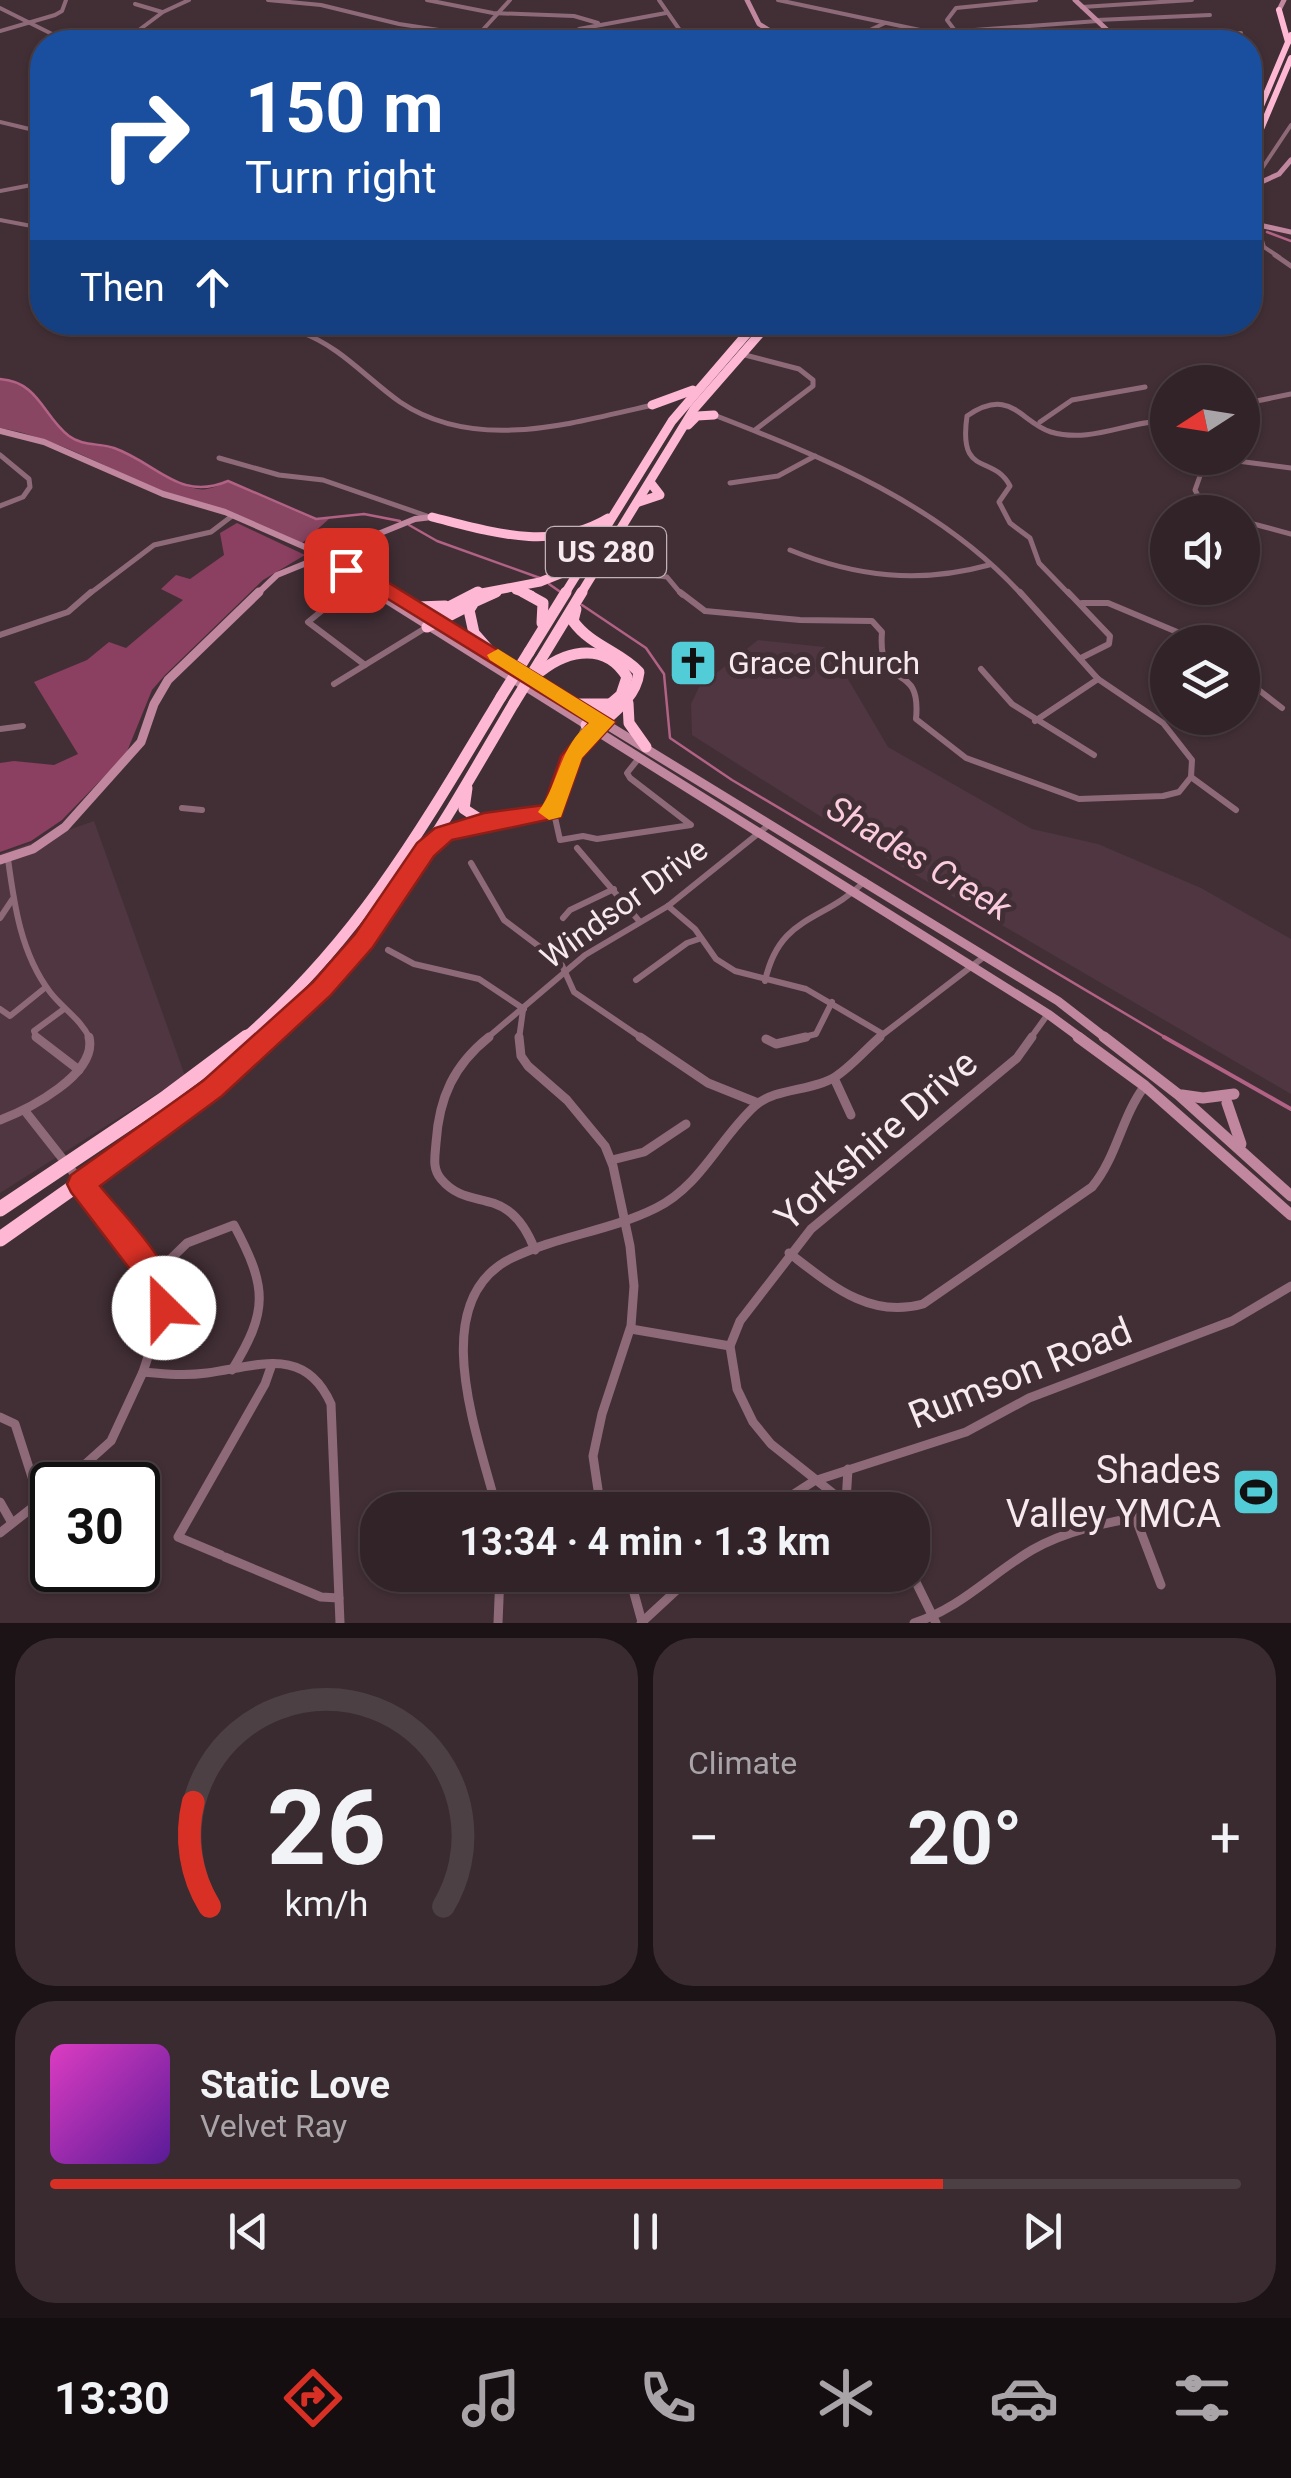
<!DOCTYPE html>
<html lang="en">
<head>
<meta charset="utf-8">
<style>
	:root { --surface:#322328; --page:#3a2b30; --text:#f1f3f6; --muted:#a8a4a8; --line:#4d4045; --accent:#d93025 }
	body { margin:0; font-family:Roboto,sans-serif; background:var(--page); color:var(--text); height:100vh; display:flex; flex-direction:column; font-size:38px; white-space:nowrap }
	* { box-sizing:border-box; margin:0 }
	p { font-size:32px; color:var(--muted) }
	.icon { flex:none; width:55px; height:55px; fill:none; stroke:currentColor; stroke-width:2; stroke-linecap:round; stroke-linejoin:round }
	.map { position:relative; height:1623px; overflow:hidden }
	.sheet { display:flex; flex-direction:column; gap:15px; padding:15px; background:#1c1316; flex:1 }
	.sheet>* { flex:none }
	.hud { position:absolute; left:30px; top:30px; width:1232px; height:305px; border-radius:40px; box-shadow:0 2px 8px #0004,0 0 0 2px var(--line); background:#1a4fa0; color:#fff; overflow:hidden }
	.needle { width:65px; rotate:258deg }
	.buttons { position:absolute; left:1150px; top:365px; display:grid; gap:20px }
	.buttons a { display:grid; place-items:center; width:110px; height:110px; border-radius:50%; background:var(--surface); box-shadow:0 2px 8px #0004,0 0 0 2px var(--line); font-size:50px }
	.speed { position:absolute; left:30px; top:1462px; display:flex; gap:20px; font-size:50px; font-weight:700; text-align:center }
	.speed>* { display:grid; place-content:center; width:130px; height:130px; border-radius:50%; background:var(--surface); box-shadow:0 2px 8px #0004,0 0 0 2px var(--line); line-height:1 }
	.speed .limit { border:5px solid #111; border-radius:15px; background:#fff; color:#111 }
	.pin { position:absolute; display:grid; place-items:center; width:85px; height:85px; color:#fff; margin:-42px; border-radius:20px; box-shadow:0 5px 15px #0006 }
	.me { position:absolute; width:110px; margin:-55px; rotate:337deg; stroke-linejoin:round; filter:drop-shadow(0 0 8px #0008) }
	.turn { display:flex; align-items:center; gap:35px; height:210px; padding:0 50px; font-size:45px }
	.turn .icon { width:130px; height:130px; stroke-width:2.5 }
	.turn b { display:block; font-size:70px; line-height:85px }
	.then { display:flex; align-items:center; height:95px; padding:0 50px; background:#0003; gap:20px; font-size:38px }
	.big { font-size:75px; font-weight:700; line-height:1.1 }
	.sheet .card { flex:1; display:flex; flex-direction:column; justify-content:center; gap:15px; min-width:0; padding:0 35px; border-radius:40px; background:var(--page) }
	.sheet .dial { align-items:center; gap:0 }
	.dial svg { height:260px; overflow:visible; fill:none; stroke:var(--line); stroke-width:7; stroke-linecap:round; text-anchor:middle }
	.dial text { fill:var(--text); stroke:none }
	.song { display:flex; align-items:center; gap:30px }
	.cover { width:120px; height:120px; border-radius:15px; background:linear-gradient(135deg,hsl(310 70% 55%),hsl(270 70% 35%)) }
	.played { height:10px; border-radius:5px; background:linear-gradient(90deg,var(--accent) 75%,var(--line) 75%) }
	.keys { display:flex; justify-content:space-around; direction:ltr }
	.heat { display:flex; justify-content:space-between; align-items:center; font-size:55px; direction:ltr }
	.sheet .tiles { flex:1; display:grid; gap:15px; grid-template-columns:1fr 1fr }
	.card:last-child { grid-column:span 2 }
	.trip { position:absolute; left:360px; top:1492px; width:570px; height:100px; border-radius:40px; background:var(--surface); box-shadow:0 2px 8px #0004,0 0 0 2px var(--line); font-weight:700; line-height:100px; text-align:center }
	.tabs { display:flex; height:160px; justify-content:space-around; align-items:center; background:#140e10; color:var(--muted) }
	.tabs .icon { width:70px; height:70px }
	.tabs .selected { color:var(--accent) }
	.tabs b { font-size:45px; color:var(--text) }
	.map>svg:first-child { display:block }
	.built { fill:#4f3641 }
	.green { fill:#894663 }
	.forest { fill:#8b3f61 }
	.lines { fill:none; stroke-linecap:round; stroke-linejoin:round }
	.stream-far1 { stroke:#b26285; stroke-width:2.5 }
	.stream { stroke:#b26285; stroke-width:4 }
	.street-far3 { stroke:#8e6a78; stroke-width:4 }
	.street-far2 { stroke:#8e6a78; stroke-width:5 }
	.street-far1 { stroke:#8e6a78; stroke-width:6 }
	.street { stroke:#8e6a78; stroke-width:9 }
	.secondary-far3 { stroke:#c0879e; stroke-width:5 }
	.secondary-far2 { stroke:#c0879e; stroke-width:6 }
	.secondary-far1 { stroke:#c0879e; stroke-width:9 }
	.secondary { stroke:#c0879e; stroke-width:11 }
	.highway-far3 { stroke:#feb8d4; stroke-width:6 }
	.highway-far2 { stroke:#feb8d4; stroke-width:9 }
	.highway-far1 { stroke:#feb8d4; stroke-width:11 }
	.highway { stroke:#feb8d4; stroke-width:15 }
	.highway-bridge { stroke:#feb8d4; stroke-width:11 }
	.route { fill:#d93025; stroke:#8d1f18; stroke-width:2.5 }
	.slow { fill:#f59e0b }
	.labels { text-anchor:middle; stroke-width:10; stroke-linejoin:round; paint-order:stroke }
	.shield { fill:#422f36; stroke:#c1b2b8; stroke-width:2.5 }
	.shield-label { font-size:30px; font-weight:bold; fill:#f7eaef }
	.poi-label { font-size:32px; fill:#f7eaef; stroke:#422f36; text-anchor:start }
	.street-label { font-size:32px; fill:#f7eaef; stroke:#422f36 }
	.water-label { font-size:35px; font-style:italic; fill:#faccdd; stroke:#422f36 }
	.near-street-label { font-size:38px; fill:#f7eaef; stroke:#422f36 }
	.near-poi-label { font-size:38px; fill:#f7eaef; stroke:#422f36; text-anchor:end }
</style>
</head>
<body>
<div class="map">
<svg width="1291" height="1623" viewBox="0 0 1291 1623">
	<rect width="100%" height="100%" fill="#422f36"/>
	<g class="built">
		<polygon points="758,640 824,647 832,652 888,747 1032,829 1098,844 1201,888 1291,939 1291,1094 875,851 692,735 691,704 699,687"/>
		<polygon points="94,821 185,1076 0,1193 0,854"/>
	</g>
	<path class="green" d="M0 379C33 377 44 410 63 430 79 446 96 443 114 449 145 459 165 484 198 489 208 491 219 485 228 482L315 520 330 518 301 544C255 519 205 509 157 489 106 468 55 437 0 428Z"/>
	<polygon class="forest" points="237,523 305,555 263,580 165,675 152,690 126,754 62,820 31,841 0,852 0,763 14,761 54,765 78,754 34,682 87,660 109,642 126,648 183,600 161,589 176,575 190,579 224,555 220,533"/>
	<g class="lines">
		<g class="stream-far1">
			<polyline points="1267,232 1291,241"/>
			<path d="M0 379C39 382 43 416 69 436 82 446 99 443 114 448 157 463 179 502 228 481L316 519 364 514 400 521"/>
			<polyline points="409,525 437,541 540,578"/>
			<polyline points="549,584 559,591"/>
			<polyline points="582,605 646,648 664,674 670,738 732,780 1168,1039"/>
		</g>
		<polyline class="stream" points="1164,1037 1291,1109"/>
		<g class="street-far3">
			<polyline points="268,0 321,5 399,24 519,42"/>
			<polyline points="427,0 493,13 574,16 598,23"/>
			<polyline points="659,0 679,29 706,42"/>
			<polyline points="778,0 934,33 1098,21"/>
			<polyline points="135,4 162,12"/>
			<polyline points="1082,7 1192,0"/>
			<polyline points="0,8 60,38 98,42"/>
			<polyline points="1097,20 1210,15"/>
			<polyline points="579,29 666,13"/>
			<polyline points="0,31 55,15 62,11 66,0"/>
			<polyline points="956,32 947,20 956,8 1036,0"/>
			<polyline points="479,34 510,0"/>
			<polyline points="123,42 163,12 189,0"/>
			<polyline points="645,42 650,42"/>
			<polyline points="679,42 693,39"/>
			<polyline points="830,42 853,38 885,23"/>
			<polyline points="1188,42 1241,33"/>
			<polyline points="0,122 42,132"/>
			<polyline points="1251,185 1291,125"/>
			<polyline points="0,191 42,183"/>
			<polyline points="0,220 42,228"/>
			<polyline points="1257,224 1264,247 1279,257"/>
		</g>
		<g class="street-far2">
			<polyline points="1275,255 1291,266"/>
			<path d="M217 322C244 328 274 323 300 332 340 346 366 378 400 402 476 453 572 423 653 405"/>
			<polyline points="741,354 799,369 813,380 813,386 755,430"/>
			<polyline points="1242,404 1291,394"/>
			<path d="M714 415C825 458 940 504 1022 595"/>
			<polyline points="1040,422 1072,400 1145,387"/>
			<polyline points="0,455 29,479 30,487 23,497 0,506"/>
			<polyline points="219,458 279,475 323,480 427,516"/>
			<polyline points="730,483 778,476 815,456"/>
			<polyline points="1207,512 1195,490 1205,462 1222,459 1291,468"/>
			<polyline points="1242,521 1291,534"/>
			<path d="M790 550C856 577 920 584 989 565"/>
			<polyline points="652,575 667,577 682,595"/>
			<polyline points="88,595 154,545 211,532 232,516"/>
			<polyline points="341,595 359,582"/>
			<path d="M1070 595 1039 563 1030 538 1010 523 999 502 1010 486C993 453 958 479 967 416 1011 386 1020 422 1051 432 1092 444 1129 420 1168 421"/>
		</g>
		<g class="street-far1">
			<polyline points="345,592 308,622 365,665"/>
			<path d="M680 592 705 611 800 620 872 621 882 632C877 696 922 657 916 719L966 758 1079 799 1163 796 1179 792 1191 777"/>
			<polyline points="1020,592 1098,679 1163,723 1192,760 1191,777"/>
			<polyline points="1068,592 1110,636 1109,644 1081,658"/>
			<polyline points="1082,603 1108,603 1201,642"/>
			<polyline points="0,635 68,612 91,592"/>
			<polyline points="981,669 1012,704 1094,755"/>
			<polyline points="1242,677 1282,708"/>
			<polyline points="334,684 427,627"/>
			<polyline points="1035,721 1098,679"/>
			<polyline points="585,726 552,804 560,840 583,836 597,839 691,825 630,778 627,773 639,758"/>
			<polyline points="0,729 23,726"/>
			<polyline points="1191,777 1236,810"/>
			<polyline points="182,808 202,810"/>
			<polyline points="485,822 553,812"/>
			<polyline points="577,848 640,922"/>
			<path d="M8 859C14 904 21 954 50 992 63 1009 81 1019 90 1039"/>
			<polyline points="471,863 504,920 561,963 574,992 643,1039"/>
			<polyline points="668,906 695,929 716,959 735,971 806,989 883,1034"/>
			<polyline points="0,918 12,900"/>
			<polyline points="563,918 570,910 614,889"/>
			<polyline points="388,950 414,964 479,979 524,1009"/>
			<polyline points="636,980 687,943 699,939"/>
			<path d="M765 981C780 914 823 923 865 881"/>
			<polyline points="0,1009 10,1016 46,987"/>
			<polyline points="37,1039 34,1031 64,1009"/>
			<polyline points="486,1039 585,955 668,906 770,824"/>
			<polyline points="519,1039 523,1010"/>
			<polyline points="796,1039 816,1034 832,1002"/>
			<polyline points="877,1039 985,956"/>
			<polyline points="1030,1039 1048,1014"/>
		</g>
		<g class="street">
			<polyline points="36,1037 79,1070"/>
			<path d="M489 1037C454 1065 439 1097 436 1143 435 1157 432 1168 441 1179 470 1214 508 1181 535 1250"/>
			<polyline points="519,1037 521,1056 528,1066 567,1100 605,1146 613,1166 630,1246 634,1286 631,1326 602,1414 593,1456 601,1510"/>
			<polyline points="640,1037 708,1083 758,1103"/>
			<polyline points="766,1039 776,1044 806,1037"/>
			<polyline points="834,1078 851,1115"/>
			<polyline points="25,1111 154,1275 164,1308 143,1372 111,1441 62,1485"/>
			<path d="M0 1120C29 1109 98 1074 89 1037"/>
			<polyline points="612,1160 644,1152 686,1124"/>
			<path d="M789 1253C831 1285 869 1319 923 1304L1092 1187C1117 1157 1121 1118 1144 1087"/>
			<path d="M154 1275 187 1243 234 1225C267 1287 269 1310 232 1370"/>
			<polyline points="631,1329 730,1346"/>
			<path d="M143 1372C165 1374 185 1376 207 1373 258 1366 305 1345 331 1404L340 1623"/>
			<polyline points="0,1417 15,1424 40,1502"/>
			<polyline points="0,1502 12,1523"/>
			<polyline points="846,1502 848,1469"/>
			<path d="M497 1510C480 1440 423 1301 512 1258 557 1236 610 1231 656 1208 701 1186 720 1137 756 1105 776 1088 812 1091 835 1077 851 1067 866 1049 880 1037"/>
			<polyline points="769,1510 814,1481 966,1432 1029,1398 1232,1321 1291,1286"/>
			<polyline points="854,1510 771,1444 753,1422 737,1389 730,1346 740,1321 811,1229 1017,1058 1032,1037"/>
			<polyline points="1136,1519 1161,1585"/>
			<polyline points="0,1533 52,1492"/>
			<polyline points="221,1555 178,1537 265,1384 272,1364"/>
			<polyline points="225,1557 321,1597 339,1598"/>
			<polyline points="912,1574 936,1623"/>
			<polyline points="629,1575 642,1622"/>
			<polyline points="498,1623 500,1575"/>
			<polyline points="641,1623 693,1575"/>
			<path d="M914 1623C961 1608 991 1574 1032 1550 1075 1525 1127 1520 1174 1510"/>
		</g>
		<g class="secondary-far3">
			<polyline points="747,0 759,24 788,42"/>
			<polyline points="1075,0 1120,42"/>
			<polyline points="1279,10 1284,0"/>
			<polyline points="1250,187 1279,174 1291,160"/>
			<polyline points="1250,223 1291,232"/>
		</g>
		<g class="secondary-far2">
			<polyline points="0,431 44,442 163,494 225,512 314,551 395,595"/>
			<polyline points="360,578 359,582 378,595"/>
			<polyline points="256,595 277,575 415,519 432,517"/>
		</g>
		<g class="secondary-far1">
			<polyline points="375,592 1048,1014 1082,1039"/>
			<polyline points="390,592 1058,1001 1107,1039"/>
			<polyline points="0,860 33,849 65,827 141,742 154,704 168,680 259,592"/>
		</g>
		<g class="secondary">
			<polyline points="1078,1037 1145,1086 1291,1215"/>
			<polyline points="1104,1037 1179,1095 1291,1196"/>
			<polyline points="1182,1095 1203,1098 1234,1094"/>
			<polyline points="1227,1103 1241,1144"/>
		</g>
		<g class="highway-far3">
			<polyline points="1279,10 1288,42"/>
			<polyline points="1250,132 1291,35"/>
			<polyline points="1250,155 1291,58"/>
		</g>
		<g class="highway-far2">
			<polyline points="652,405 693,390"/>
			<polyline points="688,425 697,416 714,415"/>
			<polyline points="639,502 660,495 650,482"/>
			<path d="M432 517C492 532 551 552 608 518"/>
			<polyline points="516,590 531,595"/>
			<polyline points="471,595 540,582 580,566"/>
			<polyline points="491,595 497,592"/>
			<polyline points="564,595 672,421 757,322"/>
			<polyline points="580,595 694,409 770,322"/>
		</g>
		<g class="highway-far1">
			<polyline points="523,592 543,603 542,623"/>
			<polyline points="417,607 445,606"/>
			<path d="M576 609 573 621C591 646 619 651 639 672 636 698 612 714 594 730"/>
			<polyline points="431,625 472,604"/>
			<polyline points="427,627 445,609 478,592"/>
			<polyline points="488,649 474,633 469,610 474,602 496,592"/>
			<polyline points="529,652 566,592"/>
			<polyline points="540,661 582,592"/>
			<path d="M541 671C569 649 607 643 627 677L621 695 586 725"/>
			<polyline points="628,703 629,723 646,747"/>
			<polyline points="576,704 611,704"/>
			<polyline points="467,788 464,809 484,822"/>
			<polyline points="437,839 449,829 484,822"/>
			<path d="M244 1039C360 938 423 827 501 697"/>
			<path d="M270 1039C377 945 443 824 514 703"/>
		</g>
		<g class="highway">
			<polyline points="0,1209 164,1099 247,1037"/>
			<polyline points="0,1239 193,1103 273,1037"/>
		</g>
		<g class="highway-bridge">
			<polyline points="501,697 529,652"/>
			<polyline points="514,703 540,661"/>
		</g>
	</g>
	<path class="route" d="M346 564 376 575 615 722 582 758 561 817 452 840 434 856 373 947 330 996 222 1096 100 1186C123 1215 191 1280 174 1318L164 1322 153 1318 145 1289 71 1192 67 1184 71 1175 203 1081 313 982 355 934 417 843 435 828 484 813 544 805 561 756 589 723 362 583 336 570Z"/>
	<path class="slow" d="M498 649 615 722 582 758 561 817 549 820 538 812C559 784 559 747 589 723L490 660 487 655Z"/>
	<defs>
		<g id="church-square" transform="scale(2.5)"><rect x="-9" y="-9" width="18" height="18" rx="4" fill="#52ccd6" stroke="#422f36"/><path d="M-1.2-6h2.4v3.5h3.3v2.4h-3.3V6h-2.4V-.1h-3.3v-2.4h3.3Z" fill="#111"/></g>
		<g id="stadium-square" transform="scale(2.5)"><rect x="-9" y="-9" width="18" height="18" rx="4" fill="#52ccd6" stroke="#422f36"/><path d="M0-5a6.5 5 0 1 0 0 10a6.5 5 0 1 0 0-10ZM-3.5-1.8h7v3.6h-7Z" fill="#111"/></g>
	</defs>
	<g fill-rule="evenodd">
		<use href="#church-square" x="693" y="663"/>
		<use href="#stadium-square" x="1256" y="1492"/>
	</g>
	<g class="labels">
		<rect class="shield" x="546" y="527" width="120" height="50" rx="8"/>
		<g class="shield-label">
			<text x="606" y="562">US 280</text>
		</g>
		<g class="poi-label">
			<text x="728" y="674">Grace Church</text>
		</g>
		<g class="street-label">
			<text transform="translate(624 903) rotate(-36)" y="11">Windsor Drive</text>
		</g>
		<g class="water-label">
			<text transform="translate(919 858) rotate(31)" y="12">Shades Creek</text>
		</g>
		<g class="near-street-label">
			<text transform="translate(876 1140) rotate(-41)" y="13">Yorkshire Drive</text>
			<text transform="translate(1020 1373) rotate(-22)" y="13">Rumson Road</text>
		</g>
		<g class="near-poi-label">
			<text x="1221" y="1483">Shades<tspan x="1221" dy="44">Valley YMCA</tspan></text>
		</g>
	</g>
</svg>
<div class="buttons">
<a><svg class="needle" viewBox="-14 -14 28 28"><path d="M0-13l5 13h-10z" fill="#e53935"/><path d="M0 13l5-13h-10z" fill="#a8a4a8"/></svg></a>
<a><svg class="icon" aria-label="sound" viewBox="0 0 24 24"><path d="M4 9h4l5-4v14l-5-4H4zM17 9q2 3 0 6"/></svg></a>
<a><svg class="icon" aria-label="layers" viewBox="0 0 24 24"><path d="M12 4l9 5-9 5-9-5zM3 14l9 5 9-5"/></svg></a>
</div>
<div class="speed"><div class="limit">30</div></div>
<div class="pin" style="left:346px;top:570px;background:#d93025"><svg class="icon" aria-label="arrive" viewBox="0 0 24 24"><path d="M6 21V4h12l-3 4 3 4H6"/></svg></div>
<svg class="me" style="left:164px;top:1308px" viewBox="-20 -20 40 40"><circle r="19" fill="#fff"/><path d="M0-13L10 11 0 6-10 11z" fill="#d93025"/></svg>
<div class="trip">13:34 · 4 min · 1.3 km</div>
<div class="hud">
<div class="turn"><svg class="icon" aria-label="right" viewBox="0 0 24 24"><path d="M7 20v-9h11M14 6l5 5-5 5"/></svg><div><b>150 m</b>Turn right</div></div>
<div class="then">Then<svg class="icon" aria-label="ahead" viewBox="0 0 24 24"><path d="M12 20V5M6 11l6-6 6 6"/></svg></div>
</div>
</div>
<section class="sheet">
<div class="tiles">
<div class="card dial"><svg viewBox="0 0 100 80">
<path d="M14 69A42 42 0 1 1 86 69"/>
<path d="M14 69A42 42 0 0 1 9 37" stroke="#d93025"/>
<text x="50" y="56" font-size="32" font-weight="700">26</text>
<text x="50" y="72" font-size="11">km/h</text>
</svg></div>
<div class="card"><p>Climate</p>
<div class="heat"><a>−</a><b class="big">20°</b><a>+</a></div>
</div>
<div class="card">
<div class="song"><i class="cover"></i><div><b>Static Love</b><p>Velvet Ray</p></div></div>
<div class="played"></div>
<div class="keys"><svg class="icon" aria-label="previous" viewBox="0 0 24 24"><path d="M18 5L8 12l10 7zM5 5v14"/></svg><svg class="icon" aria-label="pause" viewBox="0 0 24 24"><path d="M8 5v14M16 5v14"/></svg><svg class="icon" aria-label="next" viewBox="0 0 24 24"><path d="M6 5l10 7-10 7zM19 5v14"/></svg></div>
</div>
</div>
</section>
<nav class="tabs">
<b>13:30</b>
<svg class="icon selected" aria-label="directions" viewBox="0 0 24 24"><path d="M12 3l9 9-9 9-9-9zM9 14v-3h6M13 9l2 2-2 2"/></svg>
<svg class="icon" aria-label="music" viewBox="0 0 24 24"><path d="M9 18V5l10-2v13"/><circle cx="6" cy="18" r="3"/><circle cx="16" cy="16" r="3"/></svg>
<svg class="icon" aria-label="phone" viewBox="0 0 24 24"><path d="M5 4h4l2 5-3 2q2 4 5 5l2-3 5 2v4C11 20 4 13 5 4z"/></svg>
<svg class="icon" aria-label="climate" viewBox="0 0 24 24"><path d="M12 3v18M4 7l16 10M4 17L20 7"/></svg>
<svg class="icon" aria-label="car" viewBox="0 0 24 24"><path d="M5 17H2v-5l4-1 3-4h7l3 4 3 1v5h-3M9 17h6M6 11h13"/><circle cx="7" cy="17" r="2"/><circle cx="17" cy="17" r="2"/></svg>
<svg class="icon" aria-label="filters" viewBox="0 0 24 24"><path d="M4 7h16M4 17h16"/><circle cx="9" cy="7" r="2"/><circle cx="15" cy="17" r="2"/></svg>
</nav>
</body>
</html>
